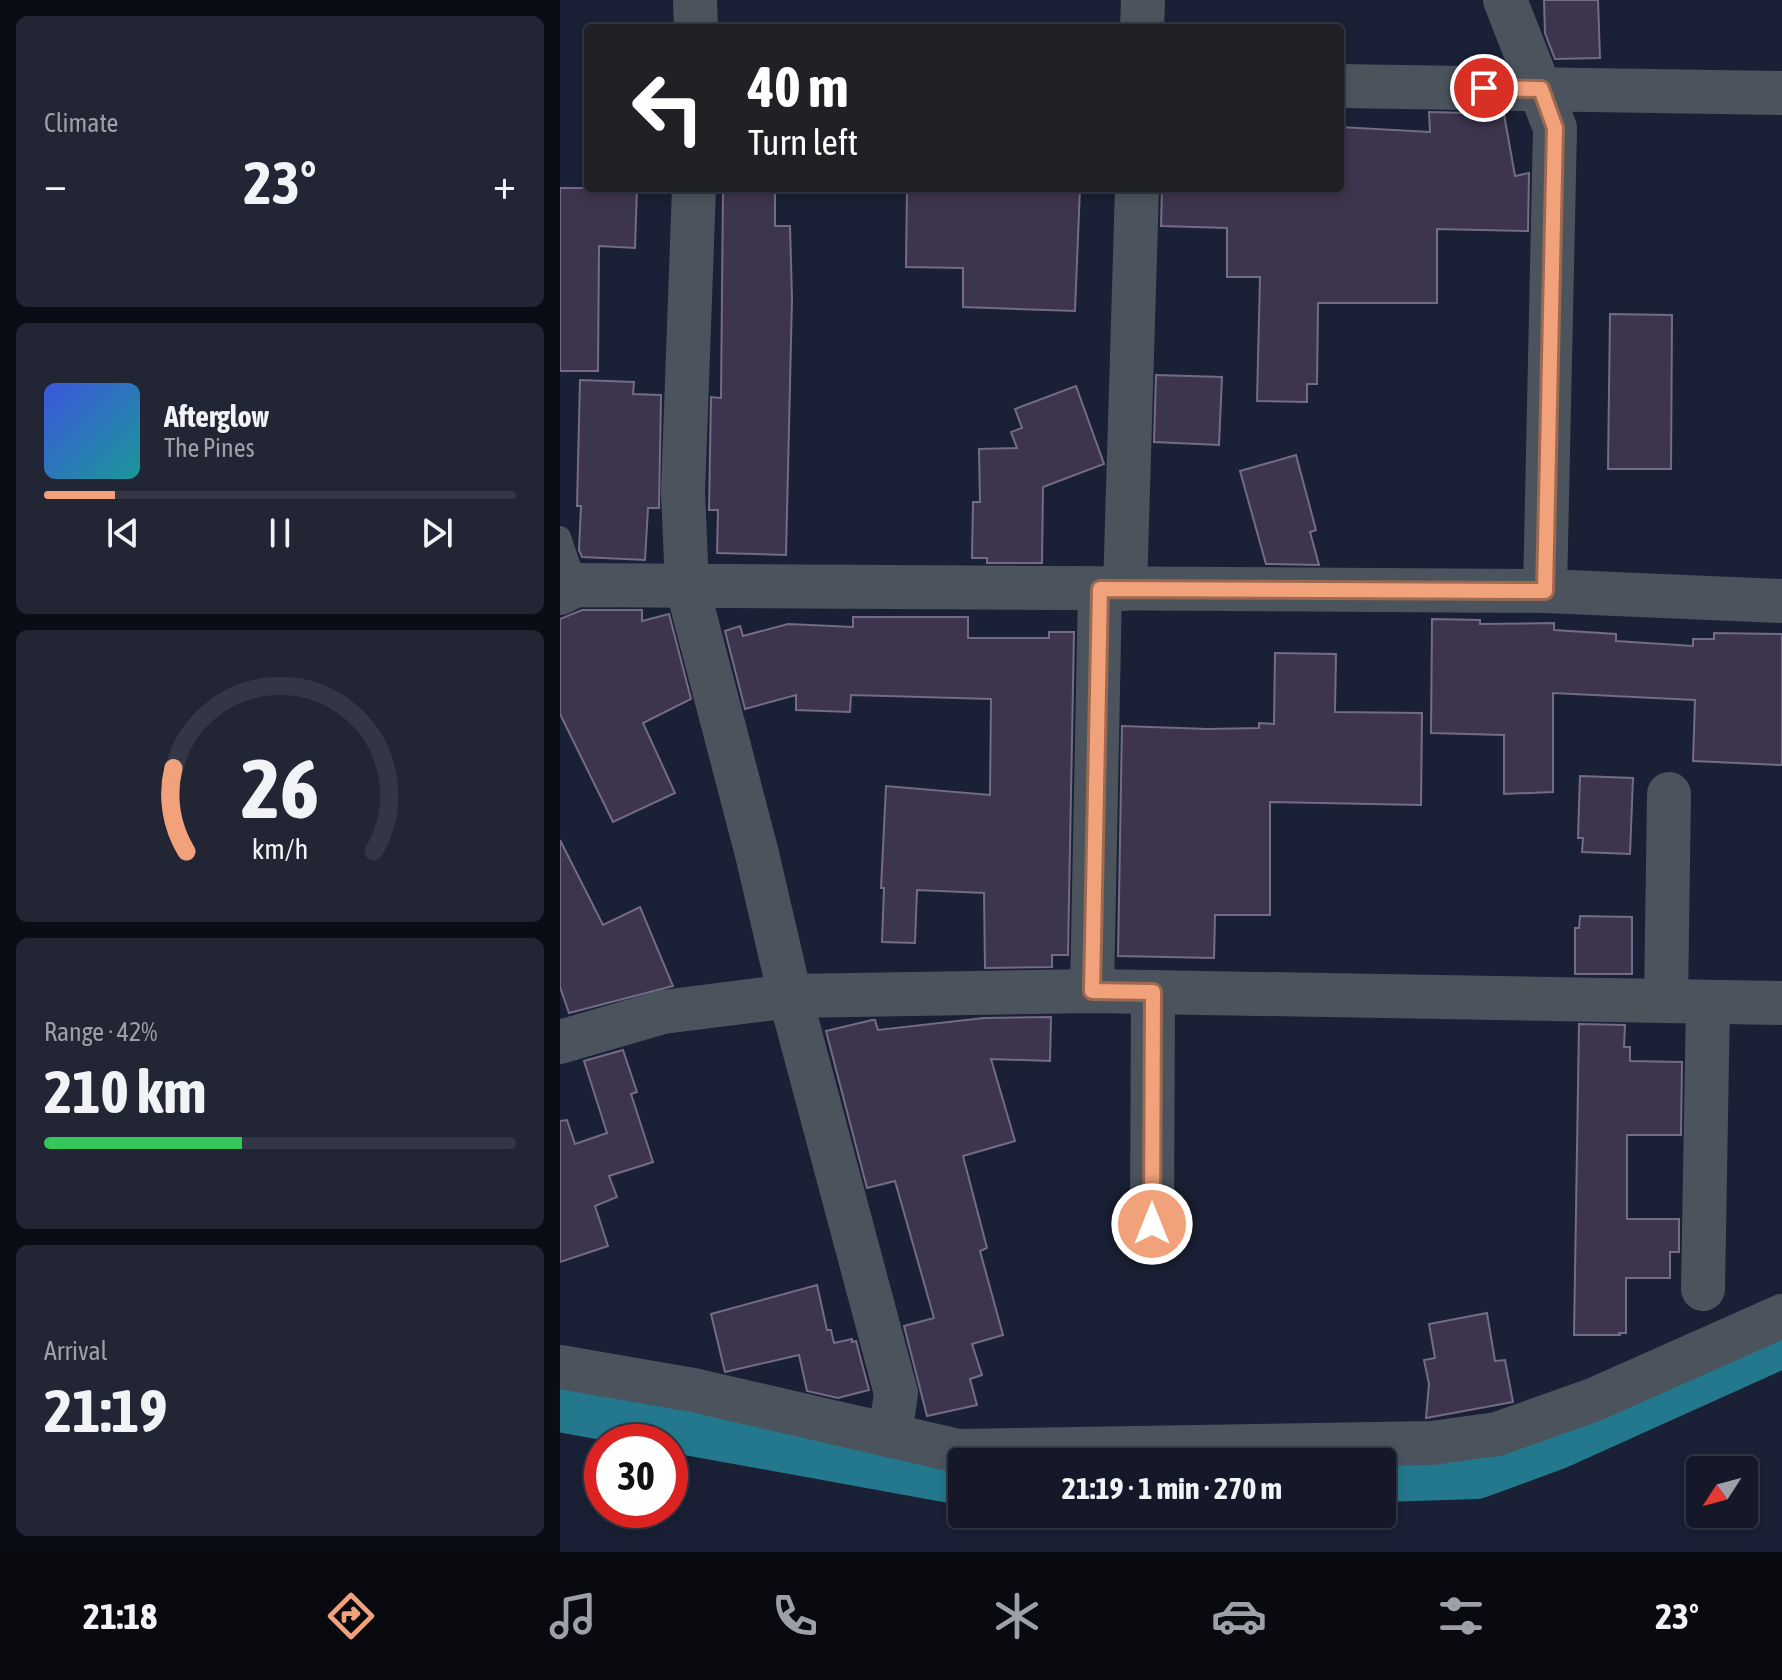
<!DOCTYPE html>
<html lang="en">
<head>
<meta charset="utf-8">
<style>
	:root { --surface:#141828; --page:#212534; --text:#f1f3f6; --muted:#9da0a8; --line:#333745; --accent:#f1a27b }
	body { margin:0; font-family:"Asap Condensed",sans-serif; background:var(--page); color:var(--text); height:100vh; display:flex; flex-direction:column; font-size:30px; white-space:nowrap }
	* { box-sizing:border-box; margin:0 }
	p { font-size:26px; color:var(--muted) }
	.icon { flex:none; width:44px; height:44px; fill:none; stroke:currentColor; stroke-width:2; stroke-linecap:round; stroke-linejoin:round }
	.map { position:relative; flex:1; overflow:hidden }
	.panel { display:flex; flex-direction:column; gap:16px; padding:16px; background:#0b0d16; width:560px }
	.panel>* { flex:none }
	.banner { position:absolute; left:24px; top:24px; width:760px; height:168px; border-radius:8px; box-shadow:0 4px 12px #0003,0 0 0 2px var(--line); background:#202124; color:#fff; overflow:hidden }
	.needle { width:52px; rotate:234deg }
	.tools { position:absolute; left:1126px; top:1456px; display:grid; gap:16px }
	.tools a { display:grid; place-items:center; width:72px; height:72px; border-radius:8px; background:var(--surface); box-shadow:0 4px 12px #0003,0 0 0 2px var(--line); font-size:40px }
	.speed { position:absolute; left:24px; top:1424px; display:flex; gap:16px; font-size:40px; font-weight:700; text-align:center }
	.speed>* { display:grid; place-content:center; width:104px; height:104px; border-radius:50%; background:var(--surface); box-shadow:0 4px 12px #0003,0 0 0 2px var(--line); line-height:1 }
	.speed .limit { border:12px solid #d22; background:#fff; color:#111 }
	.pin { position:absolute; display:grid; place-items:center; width:68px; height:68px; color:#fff; margin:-34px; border:4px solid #fff; border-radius:50%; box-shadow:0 2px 8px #0007 }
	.me { position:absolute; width:88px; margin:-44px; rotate:0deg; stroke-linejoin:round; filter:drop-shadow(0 0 6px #0008) }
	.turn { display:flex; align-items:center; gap:28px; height:168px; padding:0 32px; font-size:36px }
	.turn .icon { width:104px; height:104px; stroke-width:2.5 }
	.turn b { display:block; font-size:56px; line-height:68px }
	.big { font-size:60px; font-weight:700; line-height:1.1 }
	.panel .card { flex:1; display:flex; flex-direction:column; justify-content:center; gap:12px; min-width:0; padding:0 28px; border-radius:12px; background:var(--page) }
	.panel .dial { align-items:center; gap:0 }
	.dial svg { height:208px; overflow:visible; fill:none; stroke:var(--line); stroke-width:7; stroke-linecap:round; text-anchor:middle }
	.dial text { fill:var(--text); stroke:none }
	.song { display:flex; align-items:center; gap:24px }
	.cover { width:96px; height:96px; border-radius:12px; background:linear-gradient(135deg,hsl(230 70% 55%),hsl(180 70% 35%)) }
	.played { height:8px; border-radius:4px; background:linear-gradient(90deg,var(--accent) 15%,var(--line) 15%) }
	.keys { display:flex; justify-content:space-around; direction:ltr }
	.heat { display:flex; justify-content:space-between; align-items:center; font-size:44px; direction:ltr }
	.charge { height:12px; border-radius:6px; background:linear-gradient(90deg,#34c759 42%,var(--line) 0) }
	.trip { position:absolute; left:388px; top:1448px; width:448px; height:80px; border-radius:8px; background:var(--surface); box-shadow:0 4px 12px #0003,0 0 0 2px var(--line); font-weight:700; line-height:80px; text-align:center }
	.dock { display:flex; height:128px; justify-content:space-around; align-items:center; background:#080a10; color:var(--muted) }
	.dock .icon { width:56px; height:56px }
	.dock .selected { color:var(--accent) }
	.dock b { font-size:36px; color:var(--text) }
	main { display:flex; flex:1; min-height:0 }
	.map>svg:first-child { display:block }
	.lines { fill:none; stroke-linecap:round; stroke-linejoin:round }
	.canal { stroke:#24788d; stroke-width:46 }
	.building { fill:#3d354d; stroke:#746b86; stroke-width:2 }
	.lane { stroke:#4b545d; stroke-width:22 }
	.street { stroke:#4b545d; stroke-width:44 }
	.route-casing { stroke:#9d6950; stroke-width:20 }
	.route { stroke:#f1a27b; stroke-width:14 }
</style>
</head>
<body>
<main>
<section class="panel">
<div class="card"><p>Climate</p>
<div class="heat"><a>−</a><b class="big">23°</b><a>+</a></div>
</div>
<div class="card">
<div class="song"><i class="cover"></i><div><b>Afterglow</b><p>The Pines</p></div></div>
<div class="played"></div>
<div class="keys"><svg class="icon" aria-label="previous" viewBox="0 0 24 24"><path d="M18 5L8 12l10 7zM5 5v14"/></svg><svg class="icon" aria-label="pause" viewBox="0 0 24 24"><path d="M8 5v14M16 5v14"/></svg><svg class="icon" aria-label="next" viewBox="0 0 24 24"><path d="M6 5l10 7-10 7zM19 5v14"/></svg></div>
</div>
<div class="card dial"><svg viewBox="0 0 100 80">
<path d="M14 69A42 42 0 1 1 86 69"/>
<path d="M14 69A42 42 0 0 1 9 37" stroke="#f1a27b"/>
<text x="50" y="56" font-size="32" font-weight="700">26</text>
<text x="50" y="72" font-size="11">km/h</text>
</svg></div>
<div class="card"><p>Range · 42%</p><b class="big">210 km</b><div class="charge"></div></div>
<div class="card"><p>Arrival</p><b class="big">21:19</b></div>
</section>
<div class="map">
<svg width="1222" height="1552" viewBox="0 0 1222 1552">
	<rect width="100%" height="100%" fill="#1a2035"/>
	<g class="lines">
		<g class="canal">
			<polyline points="0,1409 402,1482"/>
			<polyline points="822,1479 917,1476 996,1447 1222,1345"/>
		</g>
	</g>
	<g class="building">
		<polygon points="984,0 1038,0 1040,58 995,59 985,33"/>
		<polygon points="869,112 944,114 955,176 969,173 968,231 877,229 877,303 758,303 757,384 747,384 747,402 697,401 700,277 667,277 667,228 601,226 602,188 780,188 780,127 870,132"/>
		<polygon points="0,188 77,188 75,248 39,246 38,371 0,371"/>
		<polygon points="163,188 215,188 215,226 230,226 232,298 226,555 157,553 158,510 149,510 151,397 161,398"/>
		<polygon points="347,188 520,188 515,311 403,307 403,268 346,267"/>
		<polygon points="1050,314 1112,315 1111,469 1048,469"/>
		<polygon points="596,375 662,377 659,445 594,442"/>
		<polygon points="20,380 74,382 73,394 101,395 99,508 88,508 85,560 22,557 19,550 21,506 17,506"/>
		<polygon points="516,386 544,464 483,487 482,563 427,563 427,558 412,558 413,502 420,502 419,449 457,448 451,432 462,428 455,409"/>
		<polygon points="736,455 756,530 750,532 759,565 706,564 680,471"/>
		<polygon points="22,610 82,610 82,621 109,614 131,699 83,723 115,793 53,822 0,714 0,619"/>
		<polygon points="293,617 408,617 408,638 489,638 489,632 514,632 508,955 492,955 492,967 425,968 424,893 357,890 355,943 322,942 324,888 321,888 326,786 430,795 431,699 291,695 290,712 236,710 236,695 185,709 165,631 180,626 183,636 228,624 293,627"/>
		<polygon points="872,619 920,620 920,624 994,623 994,630 1056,634 1056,641 1133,646 1133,639 1154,639 1154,633 1222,634 1222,765 1133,761 1135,700 993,693 993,792 944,794 944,735 871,733"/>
		<polygon points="715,653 776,654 775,712 862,713 861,805 710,802 710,915 655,915 654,958 558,956 562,726 648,729 699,728 699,723 714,724"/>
		<polygon points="1020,776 1073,778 1070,854 1022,852 1023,838 1018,838"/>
		<polygon points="0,840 43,925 80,907 113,986 9,1013 0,987"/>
		<polygon points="1020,916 1072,917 1072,974 1015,974 1015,928 1019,928"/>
		<polygon points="491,1017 490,1061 431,1059 455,1141 403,1156 427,1248 420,1251 443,1335 412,1344 422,1375 410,1379 417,1405 367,1416 344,1326 374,1318 335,1181 307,1188 266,1031 312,1020 315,1020 318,1030 424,1018"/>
		<polygon points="1019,1024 1065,1025 1064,1047 1070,1047 1070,1061 1122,1062 1121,1135 1067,1135 1067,1219 1119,1219 1119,1252 1110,1252 1110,1278 1066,1278 1066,1333 1059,1333 1060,1335 1014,1335"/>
		<polygon points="63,1050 77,1092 71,1094 93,1162 49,1176 57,1197 35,1206 48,1246 0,1262 0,1121 7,1120 15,1144 47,1133 24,1061"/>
		<polygon points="257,1285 267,1330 271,1330 274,1343 292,1339 292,1342 296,1341 309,1390 278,1398 247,1391 239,1355 165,1372 151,1314"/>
		<polygon points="927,1313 935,1361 945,1360 953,1402 866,1418 869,1384 864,1360 875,1358 869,1324"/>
	</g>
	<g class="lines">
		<polyline class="lane" points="0,537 16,585"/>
		<g class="street">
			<polyline points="135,0 136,28"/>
			<polyline points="945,0 995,128 985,591"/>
			<polyline points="582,28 583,0"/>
			<polyline points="780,86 1222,93"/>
			<polyline points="134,188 123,492 127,586 197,854 230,996 336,1393 330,1436"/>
			<polyline points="565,589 577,188"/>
			<polyline points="0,593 16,585 985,591 1222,601"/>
			<polyline points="532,991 540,589"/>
			<polyline points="1106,1001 1109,794"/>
			<polyline points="0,1042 103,1012 230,996 532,991 1222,1003"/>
			<polyline points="592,1224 593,992"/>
			<polyline points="1143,1289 1148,1002"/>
			<polyline points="0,1367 133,1390 398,1451 872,1443 937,1434 1033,1400 1222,1316"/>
		</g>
	</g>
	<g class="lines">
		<g class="route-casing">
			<polyline id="route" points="592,1224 593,992 532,991 540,589 985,591 995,128 981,89 924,88"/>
		</g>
		<use href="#route" class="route"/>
	</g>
</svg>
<div class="tools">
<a><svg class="needle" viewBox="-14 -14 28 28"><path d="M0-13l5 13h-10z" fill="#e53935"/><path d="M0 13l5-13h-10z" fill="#9da0a8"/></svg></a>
</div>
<div class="speed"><div class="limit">30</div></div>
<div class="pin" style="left:924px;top:88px;background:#d93025"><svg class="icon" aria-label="arrive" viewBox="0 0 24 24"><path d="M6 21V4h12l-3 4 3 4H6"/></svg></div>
<svg class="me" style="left:592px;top:1224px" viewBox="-20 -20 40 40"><circle r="17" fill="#f1a27b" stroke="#fff" stroke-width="3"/><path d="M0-11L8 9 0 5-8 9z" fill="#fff"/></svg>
<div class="trip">21:19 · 1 min · 270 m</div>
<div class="banner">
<div class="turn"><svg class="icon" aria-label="left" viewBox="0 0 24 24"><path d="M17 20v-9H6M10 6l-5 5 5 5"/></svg><div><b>40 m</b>Turn left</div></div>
</div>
</div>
</main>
<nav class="dock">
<b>21:18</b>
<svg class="icon selected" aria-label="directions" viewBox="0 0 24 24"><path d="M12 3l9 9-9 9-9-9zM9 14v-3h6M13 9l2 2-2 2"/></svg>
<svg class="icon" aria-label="music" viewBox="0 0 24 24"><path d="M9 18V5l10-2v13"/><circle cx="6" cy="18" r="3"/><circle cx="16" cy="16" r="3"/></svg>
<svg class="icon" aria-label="phone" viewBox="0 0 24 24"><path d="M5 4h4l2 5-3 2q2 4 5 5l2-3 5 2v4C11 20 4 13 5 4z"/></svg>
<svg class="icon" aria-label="climate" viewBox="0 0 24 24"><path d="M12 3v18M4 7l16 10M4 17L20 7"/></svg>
<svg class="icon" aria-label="car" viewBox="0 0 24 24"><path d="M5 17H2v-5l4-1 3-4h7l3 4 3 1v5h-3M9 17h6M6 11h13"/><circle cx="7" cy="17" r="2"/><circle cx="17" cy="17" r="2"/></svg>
<svg class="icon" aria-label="filters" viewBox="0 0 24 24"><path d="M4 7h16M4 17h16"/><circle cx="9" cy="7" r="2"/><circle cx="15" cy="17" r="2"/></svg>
<b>23°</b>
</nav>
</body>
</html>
